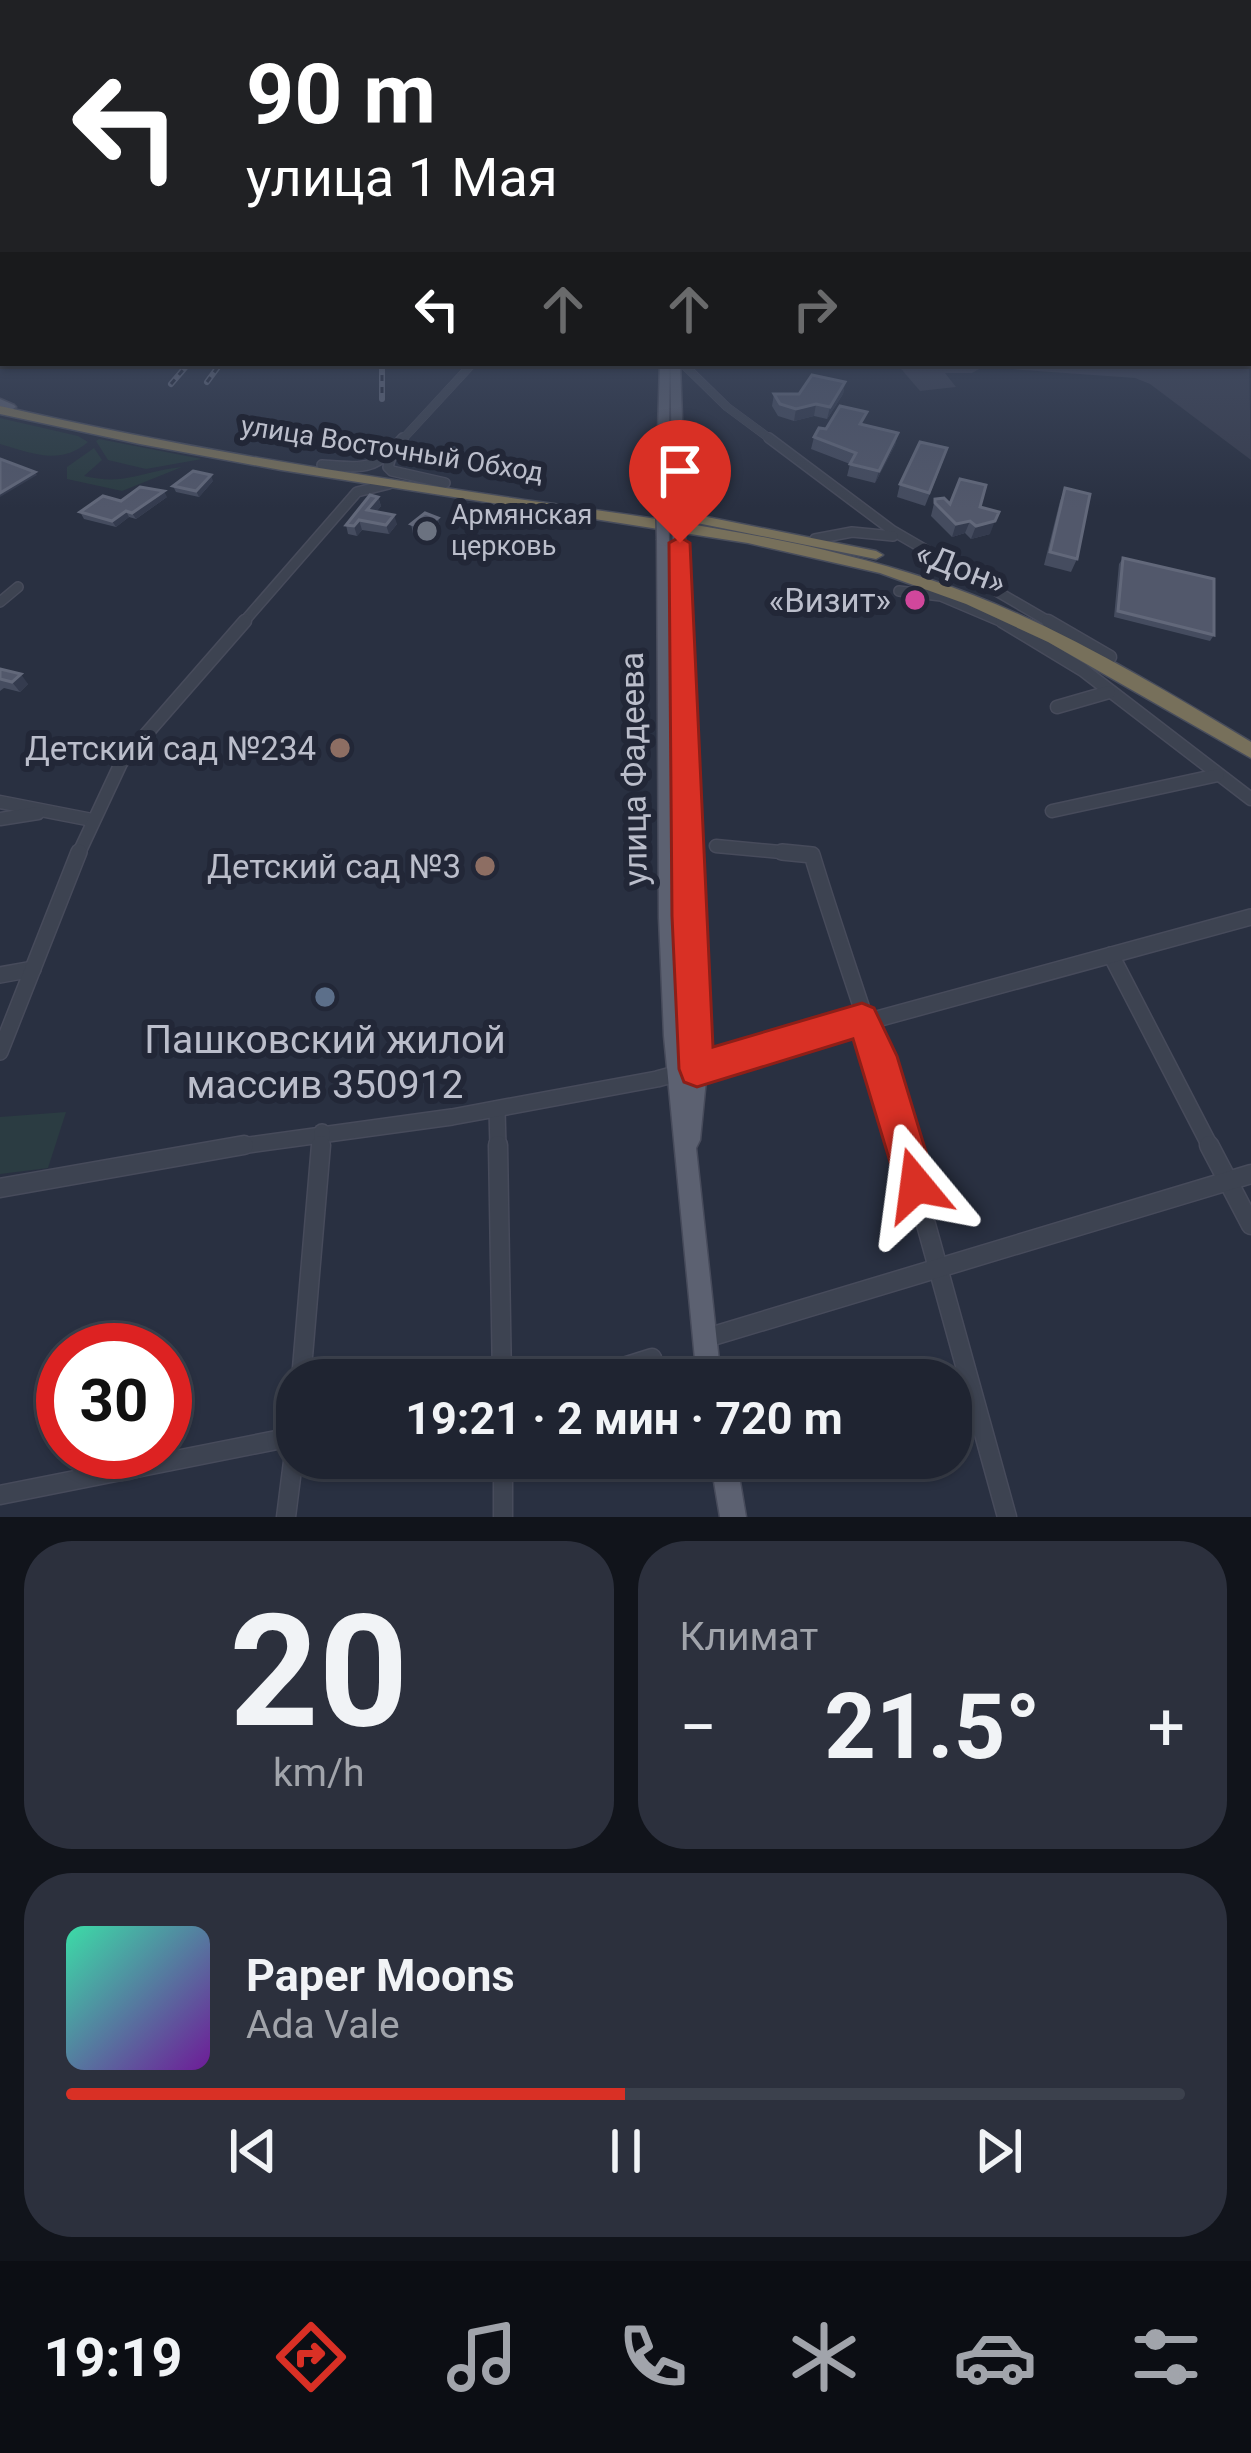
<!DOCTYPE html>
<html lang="ru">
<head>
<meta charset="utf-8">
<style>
	:root { --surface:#1f2431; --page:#2c303d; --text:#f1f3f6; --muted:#a1a4ab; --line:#3c414d; --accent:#d93025 }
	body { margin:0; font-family:Roboto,sans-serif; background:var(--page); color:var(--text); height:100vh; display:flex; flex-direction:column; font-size:45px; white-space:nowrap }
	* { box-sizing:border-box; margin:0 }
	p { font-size:39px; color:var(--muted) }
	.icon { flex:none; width:66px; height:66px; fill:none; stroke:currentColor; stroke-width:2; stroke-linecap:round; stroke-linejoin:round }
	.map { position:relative; height:1517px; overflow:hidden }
	.sheet { display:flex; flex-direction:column; gap:24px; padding:24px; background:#11141b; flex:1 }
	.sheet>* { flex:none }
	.banner { position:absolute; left:0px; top:0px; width:1251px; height:366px; box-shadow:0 3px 9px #0004,0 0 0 3px var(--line); background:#202124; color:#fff; overflow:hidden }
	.speed { position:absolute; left:36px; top:1323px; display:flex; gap:24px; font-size:60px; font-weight:700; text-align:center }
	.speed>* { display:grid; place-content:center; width:156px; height:156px; border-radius:50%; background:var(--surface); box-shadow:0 3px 9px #0004,0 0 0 3px var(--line); line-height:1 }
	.speed .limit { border:18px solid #d22; background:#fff; color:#111 }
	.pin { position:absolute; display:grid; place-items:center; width:102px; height:102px; color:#fff; margin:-123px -51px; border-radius:50% 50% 50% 0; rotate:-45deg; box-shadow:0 0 12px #0007 }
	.pin .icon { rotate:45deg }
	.me { position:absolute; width:132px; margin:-66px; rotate:344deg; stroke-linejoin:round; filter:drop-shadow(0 0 9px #0008) }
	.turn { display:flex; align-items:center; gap:42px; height:252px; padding:0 48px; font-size:54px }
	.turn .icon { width:156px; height:156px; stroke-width:2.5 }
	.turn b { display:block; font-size:84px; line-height:102px }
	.lanes { display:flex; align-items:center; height:114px; padding:0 48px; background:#0003; justify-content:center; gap:60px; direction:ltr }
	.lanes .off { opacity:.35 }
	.big { font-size:90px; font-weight:700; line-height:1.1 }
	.sheet .tile { flex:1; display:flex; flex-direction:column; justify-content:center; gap:18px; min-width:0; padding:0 42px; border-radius:48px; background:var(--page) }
	.sheet .dial { align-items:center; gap:0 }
	.dial b { font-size:156px; line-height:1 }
	.song { display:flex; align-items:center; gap:36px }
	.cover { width:144px; height:144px; border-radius:18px; background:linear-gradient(135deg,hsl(160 70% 55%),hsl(280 70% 35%)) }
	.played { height:12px; border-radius:6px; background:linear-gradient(90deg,var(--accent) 50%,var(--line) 50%) }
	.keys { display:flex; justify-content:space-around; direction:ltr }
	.heat { display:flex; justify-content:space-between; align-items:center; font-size:66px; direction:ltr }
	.sheet .tiles { flex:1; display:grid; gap:24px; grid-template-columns:1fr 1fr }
	.tile:last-child { grid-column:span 2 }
	.trip { position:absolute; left:276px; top:1359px; width:696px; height:120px; border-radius:48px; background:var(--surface); box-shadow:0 3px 9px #0004,0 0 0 3px var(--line); font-weight:700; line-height:120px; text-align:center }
	.tab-bar { display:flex; height:192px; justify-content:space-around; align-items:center; background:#0c0e14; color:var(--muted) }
	.tab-bar .icon { width:84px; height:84px }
	.tab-bar .active { color:var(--accent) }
	.tab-bar b { font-size:54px; color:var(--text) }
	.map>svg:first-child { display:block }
	.airport { fill:#383d4e }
	.green { fill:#2b3c42 }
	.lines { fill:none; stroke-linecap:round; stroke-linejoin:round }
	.minor-far4-casing { stroke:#474b5b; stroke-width:9 }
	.minor-far3-casing { stroke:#474b5b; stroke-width:12 }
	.minor-far2-casing { stroke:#474b5b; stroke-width:15 }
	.minor-far1-casing { stroke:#474b5b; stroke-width:18 }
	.minor-casing { stroke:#474b5b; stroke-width:21 }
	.major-casing { stroke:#474b5b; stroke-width:3 }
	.highway-casing { stroke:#484d5c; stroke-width:3 }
	.minor-far4 { stroke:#3d4351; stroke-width:8 }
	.minor-far3 { stroke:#3d4351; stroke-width:9 }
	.minor-far2 { stroke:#3d4351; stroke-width:12 }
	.minor-far1 { stroke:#3d4351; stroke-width:15 }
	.minor { stroke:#3d4351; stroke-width:18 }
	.major { fill:#5c6171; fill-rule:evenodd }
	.highway { fill:#77705b; fill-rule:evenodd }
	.rail-casing { stroke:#606678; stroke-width:6 }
	.rail { stroke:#222737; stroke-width:3; stroke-dasharray:6; stroke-linecap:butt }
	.major-bridge-casing { stroke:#474b5b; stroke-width:15; stroke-linecap:butt }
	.major-bridge { stroke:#5c6171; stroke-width:12 }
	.wall { fill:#454c5f }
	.shaded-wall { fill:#343b4e }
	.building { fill:#52586b; stroke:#62687a; stroke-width:3 }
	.route { fill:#d93025; stroke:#8d1f18; stroke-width:3 }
	.worship-dot { fill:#6b7280; stroke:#222737; stroke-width:4.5 }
	.hotel-dot { fill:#d1479c; stroke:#222737; stroke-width:4.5 }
	.education-dot { fill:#8d6e63; stroke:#222737; stroke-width:4.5 }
	.service-dot { fill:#5c6f8a; stroke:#222737; stroke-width:4.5 }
	.labels { text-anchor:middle; stroke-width:12; stroke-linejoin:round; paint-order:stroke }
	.far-street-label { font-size:27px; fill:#bbbecb; stroke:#222737 }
	.far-poi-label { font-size:27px; fill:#bbbecb; stroke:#222737; text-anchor:start }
	.street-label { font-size:33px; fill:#bbbecb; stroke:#222737 }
	.poi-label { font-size:33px; fill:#bbbecb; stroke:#222737; text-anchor:end }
	.near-poi-label { font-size:39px; fill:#bbbecb; stroke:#222737 }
</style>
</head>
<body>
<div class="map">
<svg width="1251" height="1517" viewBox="0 0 1251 1517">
	<rect width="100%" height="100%" fill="#293041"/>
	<polygon class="airport" points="1248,311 1251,460 1150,384 1135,378 983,367 972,373 945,373 956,387 920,391 896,363 1248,363"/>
	<g class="green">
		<path d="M0 418 78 436 88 442C60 466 31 453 0 444Z"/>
		<polygon points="96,441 99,439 202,459 146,469 108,460"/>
		<path d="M94 448 102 460 84 476C126 486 142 471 182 467L122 491 67 479V467Z"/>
		<polygon points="66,1112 48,1168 0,1174 0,1117"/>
	</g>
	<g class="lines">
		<g class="minor-far4-casing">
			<g id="minor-far4">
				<polyline points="682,363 727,407 773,441"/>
				<polyline points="401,441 473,363"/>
			</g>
		</g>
		<g class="minor-far3-casing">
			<g id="minor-far3">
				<polyline points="769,438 893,531 1053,624"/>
				<polyline points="391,457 388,467 392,471 445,483"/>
				<path d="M322 465C365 468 374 471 403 438"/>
				<polyline points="815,539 852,532 893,536"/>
				<polyline points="899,591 941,596 1007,624"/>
				<polyline points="0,602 18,587"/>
				<polyline points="242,624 357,492 389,484"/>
			</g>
		</g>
		<g class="minor-far2-casing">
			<g id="minor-far2">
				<polyline points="1002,621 1083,670 1251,799"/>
				<polyline points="1048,621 1110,657"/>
				<polyline points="1057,707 1109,692"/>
				<polyline points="0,802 92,820"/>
				<polyline points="1052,811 1218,775"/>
				<polyline points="0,819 38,813"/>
				<polyline points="716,846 812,855"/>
				<polyline points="78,855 121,763 245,621"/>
			</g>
		</g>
		<g class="minor-far1-casing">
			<g id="minor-far1">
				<path d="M782 852 812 855C842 954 878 1049 905 1148"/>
				<polyline points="1111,955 1211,1148"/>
				<polyline points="0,975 33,969"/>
				<polyline points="0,1052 79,852"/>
				<polyline points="497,1109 498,1148"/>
				<polyline points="227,1148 452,1117 657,1079 1251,917"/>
				<polyline points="321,1148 322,1132"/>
			</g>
		</g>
		<g class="minor-casing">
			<g id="minor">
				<polyline points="498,1145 502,1380"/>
				<polyline points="904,1145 1007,1517"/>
				<polyline points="1209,1145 1251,1225"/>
				<polyline points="0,1188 244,1145"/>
				<polyline points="703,1339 1251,1174"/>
				<polyline points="301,1380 321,1145"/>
				<polyline points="582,1380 652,1358"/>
				<polyline points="503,1458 503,1517"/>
				<polyline points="0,1495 297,1436"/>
				<polyline points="286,1517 297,1430"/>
			</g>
		</g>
		<g class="major-casing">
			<g id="major">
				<polygon points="660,363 670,363 668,498 662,501 656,498"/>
				<polygon points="670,363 680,363 685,501 679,504 673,501"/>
				<polygon points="0,399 14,405 16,407 11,410 0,406"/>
				<polygon points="663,536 669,540 677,918 687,1069 679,916 673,543 679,539 685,543 697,916 707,1069 700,1140 696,1148 721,1380 697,1380 664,1036 659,918 657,540"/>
				<polygon points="710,1458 736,1458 746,1517 720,1517"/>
			</g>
		</g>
		<g class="highway-casing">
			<g id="highway">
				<path d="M0 406C171 446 344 473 518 499 656 519 795 535 928 579 1042 616 1148 680 1251 742V758L1048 642 966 604 880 573 748 543 281 470 140 444 0 414Z"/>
				<polygon points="697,515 876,551 883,555 876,559 692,522 692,516"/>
			</g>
		</g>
		<use href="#minor-far4" class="minor-far4"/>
		<use href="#minor-far3" class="minor-far3"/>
		<use href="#minor-far2" class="minor-far2"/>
		<use href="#minor-far1" class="minor-far1"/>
		<use href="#minor" class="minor"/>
		<use href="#major" class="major"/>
		<use href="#highway" class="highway"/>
		<g class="rail-casing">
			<g id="rail">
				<polyline points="382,363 382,399"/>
				<polyline points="207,382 221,363"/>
				<polyline points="171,384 189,363"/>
			</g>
		</g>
		<use href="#rail" class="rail"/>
		<g class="major-bridge-casing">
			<g id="major-bridge">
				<polyline points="662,498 663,540"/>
				<polyline points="679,501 679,543"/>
			</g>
		</g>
		<use href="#major-bridge" class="major-bridge"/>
	</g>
	<g class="wall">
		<polygon points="845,382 843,394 827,419 814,416 794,421 778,416 772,406 774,394 799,394"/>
		<polygon points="864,425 898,433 895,445 875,483 847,476 850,464 811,449 814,437 826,429"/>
		<polygon points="943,461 925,506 897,497 900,484"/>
		<polygon points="213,481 199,497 176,492 173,486"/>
		<polygon points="1065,488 1077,559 1071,572 1044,565 1060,501"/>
		<polygon points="167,497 136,519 129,517 116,527 84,519 80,512 121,501"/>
		<polygon points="378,497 381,506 376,512 397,524 389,534 362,530 357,536 348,534 346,525"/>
		<polygon points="935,499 980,507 990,534 971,539 965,533 952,537 931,516"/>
		<polygon points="438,518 440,527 427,539 413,534 411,524"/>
		<polygon points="1123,558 1214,635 1210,641 1114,617 1119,564"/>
		<polygon points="0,669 28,684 20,692 4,688 0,691"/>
	</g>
	<g class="shaded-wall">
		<polygon points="845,382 843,394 827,419 830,407"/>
		<polygon points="816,404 814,416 794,421 796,409"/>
		<polygon points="898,433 895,445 875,483 879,471"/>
		<polygon points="35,472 37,475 0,497 0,493"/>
		<polygon points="211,475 213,481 199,497 196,491"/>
		<polygon points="164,491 167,497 136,519 132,513"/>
		<polygon points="378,497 381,506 370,520 367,510"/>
		<polygon points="126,511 129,517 116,527 112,521"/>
		<polygon points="394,515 397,524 389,534 386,525"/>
		<polygon points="438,518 440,527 427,539 425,529"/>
		<polygon points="359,520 362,530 357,536 354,526"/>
		<polygon points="970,521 965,533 952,537 956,524"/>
		<polygon points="995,521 990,534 971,539 976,526"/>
		<polygon points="21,674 28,684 20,692 12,682"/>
	</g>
	<g class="building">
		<polygon points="812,375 845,382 830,407 816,404 796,409 780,404 774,394 799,394"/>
		<polygon points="840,406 867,412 860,424 898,433 879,471 850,464 856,453 814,437 819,428 826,429"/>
		<polygon points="920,442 947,448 929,493 900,484"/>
		<polygon points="0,459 35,472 0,493"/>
		<polygon points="193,471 211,475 196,491 173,486"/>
		<polygon points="960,479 986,485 980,507 999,512 995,521 976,526 970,521 956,524 935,503 935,499 944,498 950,504"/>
		<polygon points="140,487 164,491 132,513 126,511 112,521 80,512 103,496 121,501"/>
		<polygon points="1065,488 1090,494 1077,559 1050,552"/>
		<polygon points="370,495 378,497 367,510 394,515 386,525 359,520 354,526 346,525"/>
		<polygon points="425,513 438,518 425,529 411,524"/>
		<polygon points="1123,558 1214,579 1214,635 1118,611"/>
		<polygon points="0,669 21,674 12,682 0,679"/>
	</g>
	<linearGradient id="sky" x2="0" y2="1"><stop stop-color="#171a24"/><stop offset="0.58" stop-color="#434e65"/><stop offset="1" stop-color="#434e65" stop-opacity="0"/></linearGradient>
	<rect width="1251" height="508" fill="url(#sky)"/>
	<polygon class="route" points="680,537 690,543 713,1047 862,1003 874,1008 897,1056 936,1185 930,1198 916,1204 903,1198 897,1185 853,1039 697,1087 684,1082 679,1069 672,916 669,543"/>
	<circle class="worship-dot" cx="427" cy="531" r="12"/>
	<circle class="hotel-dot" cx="915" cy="600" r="12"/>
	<g class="education-dot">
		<circle cx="340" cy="748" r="12"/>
		<circle cx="485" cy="866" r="12"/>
	</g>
	<circle class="service-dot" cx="325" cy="997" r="12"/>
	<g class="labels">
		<g class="far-street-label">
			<text transform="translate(392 449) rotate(9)" y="9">улица Восточный Обход</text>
		</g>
		<g class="far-poi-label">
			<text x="451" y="524">Армянская<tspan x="451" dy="31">церковь</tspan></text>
		</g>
		<g class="street-label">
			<text transform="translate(961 567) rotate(21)" y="12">«Дон»</text>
			<text transform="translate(633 769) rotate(-91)" y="12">улица Фадеева</text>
		</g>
		<g class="poi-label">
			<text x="891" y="612">«Визит»</text>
			<text x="316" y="760">Детский сад №234</text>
			<text x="461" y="878">Детский сад №3</text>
		</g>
		<g class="near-poi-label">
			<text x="325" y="1053">Пашковский жилой<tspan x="325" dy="45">массив 350912</tspan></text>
		</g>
	</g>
</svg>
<div class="speed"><div class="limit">30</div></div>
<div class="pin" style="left:680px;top:543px;background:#d93025"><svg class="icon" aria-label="arrive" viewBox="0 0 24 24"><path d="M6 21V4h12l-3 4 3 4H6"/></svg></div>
<svg class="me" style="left:916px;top:1185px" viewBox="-20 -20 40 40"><path d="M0-17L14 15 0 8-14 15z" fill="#d93025" stroke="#fff" stroke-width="4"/></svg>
<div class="trip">19:21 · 2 мин · 720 m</div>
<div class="banner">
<div class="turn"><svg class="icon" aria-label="left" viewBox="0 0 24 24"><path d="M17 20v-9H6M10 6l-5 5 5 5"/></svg><div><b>90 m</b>улица 1 Мая</div></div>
<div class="lanes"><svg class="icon" aria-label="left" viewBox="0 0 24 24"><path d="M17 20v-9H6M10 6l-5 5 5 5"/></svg><svg class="icon off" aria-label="ahead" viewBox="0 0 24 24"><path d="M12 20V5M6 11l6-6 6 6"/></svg><svg class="icon off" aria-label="ahead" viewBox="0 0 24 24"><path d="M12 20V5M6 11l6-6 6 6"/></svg><svg class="icon off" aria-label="right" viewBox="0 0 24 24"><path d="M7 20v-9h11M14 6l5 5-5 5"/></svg></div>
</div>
</div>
<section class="sheet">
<div class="tiles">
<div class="tile dial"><b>20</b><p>km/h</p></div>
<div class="tile"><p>Климат</p>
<div class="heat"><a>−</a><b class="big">21.5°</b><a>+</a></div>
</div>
<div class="tile">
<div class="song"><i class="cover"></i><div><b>Paper Moons</b><p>Ada Vale</p></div></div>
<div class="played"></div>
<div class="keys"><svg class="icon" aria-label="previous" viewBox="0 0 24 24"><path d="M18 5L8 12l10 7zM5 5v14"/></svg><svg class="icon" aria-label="pause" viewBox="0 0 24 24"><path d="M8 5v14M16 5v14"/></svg><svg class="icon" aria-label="next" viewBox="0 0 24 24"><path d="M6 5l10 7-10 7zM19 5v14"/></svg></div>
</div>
</div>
</section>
<nav class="tab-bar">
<b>19:19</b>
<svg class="icon active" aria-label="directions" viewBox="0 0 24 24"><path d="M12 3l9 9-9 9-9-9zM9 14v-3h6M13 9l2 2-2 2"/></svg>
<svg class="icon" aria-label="music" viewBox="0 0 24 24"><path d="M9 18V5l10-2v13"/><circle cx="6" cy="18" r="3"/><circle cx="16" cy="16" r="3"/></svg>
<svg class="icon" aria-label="phone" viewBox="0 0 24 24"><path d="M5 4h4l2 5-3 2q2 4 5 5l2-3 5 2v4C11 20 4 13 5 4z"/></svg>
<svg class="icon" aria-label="climate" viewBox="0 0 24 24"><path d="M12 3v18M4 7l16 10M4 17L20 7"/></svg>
<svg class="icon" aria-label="car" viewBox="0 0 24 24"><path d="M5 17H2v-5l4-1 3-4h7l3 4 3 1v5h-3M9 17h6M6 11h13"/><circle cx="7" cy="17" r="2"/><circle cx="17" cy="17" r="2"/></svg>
<svg class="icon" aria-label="filters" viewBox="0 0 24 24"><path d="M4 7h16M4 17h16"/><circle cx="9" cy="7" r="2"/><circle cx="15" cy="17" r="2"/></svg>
</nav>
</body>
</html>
